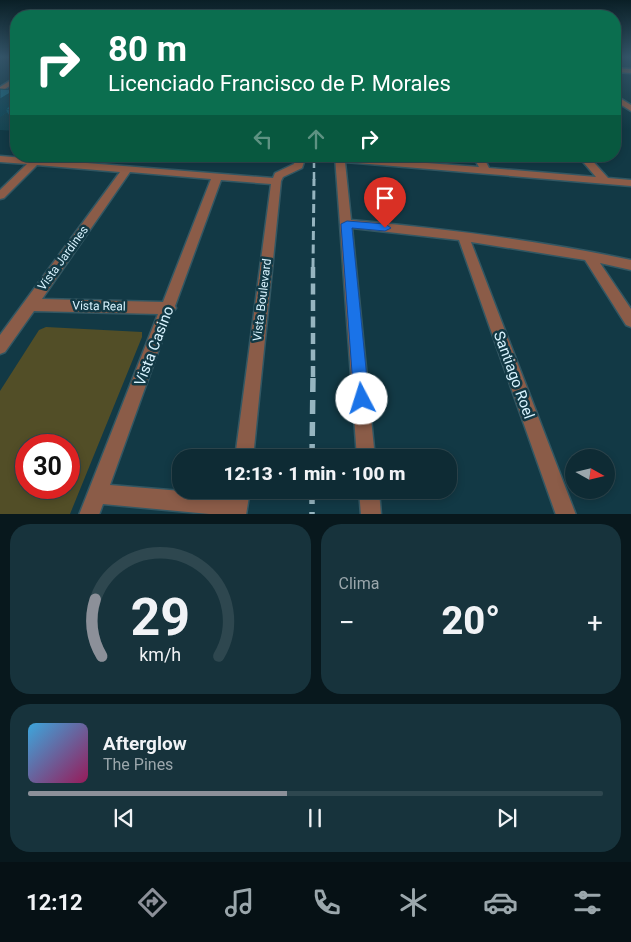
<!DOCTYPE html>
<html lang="es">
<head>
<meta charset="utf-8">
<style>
	:root { --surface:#0e2b34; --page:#17333c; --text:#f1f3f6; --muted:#9ba7ac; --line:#2e474f; --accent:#8c9099 }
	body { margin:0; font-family:Roboto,sans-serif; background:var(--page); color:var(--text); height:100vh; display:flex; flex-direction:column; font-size:19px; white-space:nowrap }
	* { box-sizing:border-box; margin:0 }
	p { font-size:16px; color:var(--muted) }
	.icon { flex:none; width:28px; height:28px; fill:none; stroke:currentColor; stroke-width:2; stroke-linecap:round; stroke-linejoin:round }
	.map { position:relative; height:514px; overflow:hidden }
	.panel { display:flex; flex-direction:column; gap:10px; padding:10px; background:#08181d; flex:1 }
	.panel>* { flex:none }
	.guide { position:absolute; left:10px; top:10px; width:611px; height:152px; border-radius:20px; box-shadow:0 2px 8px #0003,0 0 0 1px var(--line); background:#0b6e4f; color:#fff; overflow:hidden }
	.needle { width:32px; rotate:98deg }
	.tools { position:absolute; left:565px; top:449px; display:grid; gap:10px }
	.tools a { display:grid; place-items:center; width:50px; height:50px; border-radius:50%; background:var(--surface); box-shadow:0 2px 8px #0003,0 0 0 1px var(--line); font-size:25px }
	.speed { position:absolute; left:15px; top:434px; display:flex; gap:10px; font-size:25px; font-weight:700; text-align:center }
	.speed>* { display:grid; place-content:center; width:65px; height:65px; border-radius:50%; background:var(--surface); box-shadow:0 2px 8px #0003,0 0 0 1px var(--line); line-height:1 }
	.speed .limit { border:8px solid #d22; background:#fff; color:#111 }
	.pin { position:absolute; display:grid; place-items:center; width:42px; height:42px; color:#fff; margin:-51px -21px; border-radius:50% 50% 50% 0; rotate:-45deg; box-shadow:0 0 5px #0007 }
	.pin .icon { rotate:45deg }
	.me { position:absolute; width:55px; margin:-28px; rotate:355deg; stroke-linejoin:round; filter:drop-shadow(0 0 4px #0008) }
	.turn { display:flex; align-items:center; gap:18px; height:105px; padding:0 15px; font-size:22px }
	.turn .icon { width:65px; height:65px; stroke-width:2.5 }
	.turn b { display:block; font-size:35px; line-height:42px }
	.lanes { display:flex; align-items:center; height:48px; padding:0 15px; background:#0003; justify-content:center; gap:25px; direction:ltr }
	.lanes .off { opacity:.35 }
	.big { font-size:38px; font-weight:800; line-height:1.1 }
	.panel .widget { flex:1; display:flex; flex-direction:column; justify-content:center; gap:8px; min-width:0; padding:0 18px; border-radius:20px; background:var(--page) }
	.panel .dial { align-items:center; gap:0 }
	.dial svg { height:130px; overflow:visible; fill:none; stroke:var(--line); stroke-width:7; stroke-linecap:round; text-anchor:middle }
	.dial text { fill:var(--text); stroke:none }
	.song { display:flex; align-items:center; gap:15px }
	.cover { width:60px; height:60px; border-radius:8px; background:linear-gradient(135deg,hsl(200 70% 55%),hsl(330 70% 35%)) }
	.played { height:5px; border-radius:2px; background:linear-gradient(90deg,var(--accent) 45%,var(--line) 45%) }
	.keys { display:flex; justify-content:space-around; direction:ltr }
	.heat { display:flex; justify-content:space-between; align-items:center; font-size:28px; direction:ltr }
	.panel .tiles { flex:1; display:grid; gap:10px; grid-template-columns:1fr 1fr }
	.widget:last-child { grid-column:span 2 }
	.trip { position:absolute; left:172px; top:449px; width:285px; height:50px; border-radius:20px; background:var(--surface); box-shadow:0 2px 8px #0003,0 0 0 1px var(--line); font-weight:800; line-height:50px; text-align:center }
	.tab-bar { display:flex; height:80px; justify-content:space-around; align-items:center; background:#061115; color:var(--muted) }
	.tab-bar .icon { width:35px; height:35px }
	.tab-bar .on { color:var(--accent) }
	.tab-bar b { font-size:22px; color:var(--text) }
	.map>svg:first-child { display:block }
	.built { fill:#174552 }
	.green { fill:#524e27; fill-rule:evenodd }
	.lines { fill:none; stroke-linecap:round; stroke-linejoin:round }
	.minor-casing { stroke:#325763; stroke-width:3 }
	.minor { fill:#8b5c48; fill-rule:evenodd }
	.rail-far3 { stroke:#96b5c0; stroke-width:2.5; stroke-dasharray:8 4; stroke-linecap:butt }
	.rail-far2 { stroke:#96b5c0; stroke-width:3; stroke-dasharray:9 4.5; stroke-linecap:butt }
	.rail-far1 { stroke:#96b5c0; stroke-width:4.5; stroke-dasharray:11 5.5; stroke-linecap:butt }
	.rail { stroke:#96b5c0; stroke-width:5.5; stroke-dasharray:14 8; stroke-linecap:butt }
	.wall { fill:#16596c }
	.shaded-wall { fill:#124858 }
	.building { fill:#1a677e; stroke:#124858 }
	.route { fill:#1a73e8; stroke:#114b97 }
	.labels { text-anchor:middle; stroke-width:5; stroke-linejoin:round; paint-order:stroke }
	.street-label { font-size:12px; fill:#d8f3fe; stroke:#123945 }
	.near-street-label { font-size:15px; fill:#d8f3fe; stroke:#123945 }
</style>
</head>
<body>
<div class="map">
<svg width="631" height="515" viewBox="0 0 631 515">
	<rect width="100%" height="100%" fill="#123945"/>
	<polygon class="built" points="16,87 16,131 0,130 0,97"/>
	<path class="green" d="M46 327 142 332V337L70 514H0V391L39 330ZM26 445H69V488H26Z"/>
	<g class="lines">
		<g class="minor-casing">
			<g id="minor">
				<polygon points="615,68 631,69 631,73 615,72"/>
				<polygon points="16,77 16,82 0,92 0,87"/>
				<polygon points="615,95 631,105 631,111 615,101"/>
				<path d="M0 156 273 178 275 173 294 164 296 156H306L302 168 283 177 281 181 253 458H235L271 184 221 180 175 306 176 308 172 313 110 485 229 495 230 490H250L246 515H220L103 504 99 515H79L158 314 34 311 5 352 0 354V335L120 172 37 165 4 198 0 199V190L27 164 0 162ZM130 172 211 179 163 302 42 299Z"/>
				<path d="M335 156 479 167 473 156H483L489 168 596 177 578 156H588L608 178 631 180V186L345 162 351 220C446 229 538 240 631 260V270L600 263 631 309V327L626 325 585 260 471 242 576 515H556L459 240 352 228 375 458H357Z"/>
				<polygon points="359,490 379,490 381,515 361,515"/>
			</g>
		</g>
		<use href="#minor" class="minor"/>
		<polyline class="rail-far3" points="314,180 314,156"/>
		<polyline class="rail-far2" points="313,267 314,179"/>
		<polyline class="rail-far1" points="313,377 313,266"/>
		<g class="rail">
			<polyline points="312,458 313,375"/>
			<polyline points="312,490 312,515"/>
		</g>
	</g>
	<polygon class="wall" points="16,92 16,122 14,122 7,112 0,117"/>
	<polygon class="shaded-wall" points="15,90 16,92 16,106 6,109 7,112 0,117 0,99"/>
	<g class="building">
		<polygon points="0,89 15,90 0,99"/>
		<polygon points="16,101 16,110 6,109"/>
	</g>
	<linearGradient id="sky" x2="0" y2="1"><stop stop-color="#0a1f26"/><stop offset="0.44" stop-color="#335468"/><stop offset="1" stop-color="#335468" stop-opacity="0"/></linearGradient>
	<rect width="631" height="129" fill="url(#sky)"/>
	<polygon class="route" points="347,221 385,224 391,228 385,231 352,228 369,399 367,405 362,407 356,405 354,399 341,224"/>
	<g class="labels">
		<g class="street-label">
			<text transform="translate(63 258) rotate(-54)" y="4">Vista Jardines</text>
			<text transform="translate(262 300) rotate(-83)" y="4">Vista Boulevard</text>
			<text transform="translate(99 306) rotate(1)" y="4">Vista Real</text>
		</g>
		<g class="near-street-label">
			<text transform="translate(154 346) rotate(-69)" y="5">Vista Casino</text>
			<text transform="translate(514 375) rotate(70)" y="5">Santiago Roel</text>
		</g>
	</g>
</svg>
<div class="tools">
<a><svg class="needle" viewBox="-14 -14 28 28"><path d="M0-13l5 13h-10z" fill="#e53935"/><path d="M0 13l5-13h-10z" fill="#9ba7ac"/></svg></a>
</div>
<div class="speed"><div class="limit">30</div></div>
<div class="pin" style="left:385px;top:228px;background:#d93025"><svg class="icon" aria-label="arrive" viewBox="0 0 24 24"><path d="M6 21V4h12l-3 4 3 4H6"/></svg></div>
<svg class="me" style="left:362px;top:399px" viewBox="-20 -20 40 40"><circle r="19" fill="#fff"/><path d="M0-13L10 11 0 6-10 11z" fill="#1a73e8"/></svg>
<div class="trip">12:13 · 1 min · 100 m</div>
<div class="guide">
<div class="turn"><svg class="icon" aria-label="right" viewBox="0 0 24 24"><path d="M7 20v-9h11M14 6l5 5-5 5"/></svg><div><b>80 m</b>Licenciado Francisco de P. Morales</div></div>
<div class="lanes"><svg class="icon off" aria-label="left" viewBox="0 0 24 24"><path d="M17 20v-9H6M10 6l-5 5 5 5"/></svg><svg class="icon off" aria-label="ahead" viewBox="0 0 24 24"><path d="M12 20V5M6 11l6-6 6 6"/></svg><svg class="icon" aria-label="right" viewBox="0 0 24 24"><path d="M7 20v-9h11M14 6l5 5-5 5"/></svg></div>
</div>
</div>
<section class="panel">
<div class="tiles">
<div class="widget dial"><svg viewBox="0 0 100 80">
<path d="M14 69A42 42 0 1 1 86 69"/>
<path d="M14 69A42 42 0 0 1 10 34" stroke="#8c9099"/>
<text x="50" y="56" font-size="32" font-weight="700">29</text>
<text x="50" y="72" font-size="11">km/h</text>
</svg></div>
<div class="widget"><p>Clima</p>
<div class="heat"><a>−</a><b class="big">20°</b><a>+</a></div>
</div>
<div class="widget">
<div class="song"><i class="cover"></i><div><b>Afterglow</b><p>The Pines</p></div></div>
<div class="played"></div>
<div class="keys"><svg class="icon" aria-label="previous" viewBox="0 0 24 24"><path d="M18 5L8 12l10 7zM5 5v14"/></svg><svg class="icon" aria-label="pause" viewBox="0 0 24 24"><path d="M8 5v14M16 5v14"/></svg><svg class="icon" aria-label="next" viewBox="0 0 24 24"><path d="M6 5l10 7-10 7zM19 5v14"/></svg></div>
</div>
</div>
</section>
<nav class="tab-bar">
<b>12:12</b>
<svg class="icon on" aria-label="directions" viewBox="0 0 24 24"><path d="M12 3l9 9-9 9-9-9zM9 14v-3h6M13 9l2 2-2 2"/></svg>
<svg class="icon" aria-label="music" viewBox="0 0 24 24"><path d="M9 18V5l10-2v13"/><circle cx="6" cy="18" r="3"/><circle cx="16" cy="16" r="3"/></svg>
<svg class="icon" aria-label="phone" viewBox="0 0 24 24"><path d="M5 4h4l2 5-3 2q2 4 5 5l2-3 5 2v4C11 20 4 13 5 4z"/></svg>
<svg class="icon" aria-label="climate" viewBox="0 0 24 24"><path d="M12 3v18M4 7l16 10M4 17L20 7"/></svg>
<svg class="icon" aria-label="car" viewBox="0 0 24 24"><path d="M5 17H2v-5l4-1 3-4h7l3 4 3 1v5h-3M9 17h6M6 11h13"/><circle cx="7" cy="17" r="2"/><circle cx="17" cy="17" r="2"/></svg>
<svg class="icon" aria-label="filters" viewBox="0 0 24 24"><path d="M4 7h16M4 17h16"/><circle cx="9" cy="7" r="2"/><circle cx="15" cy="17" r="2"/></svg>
</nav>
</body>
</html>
